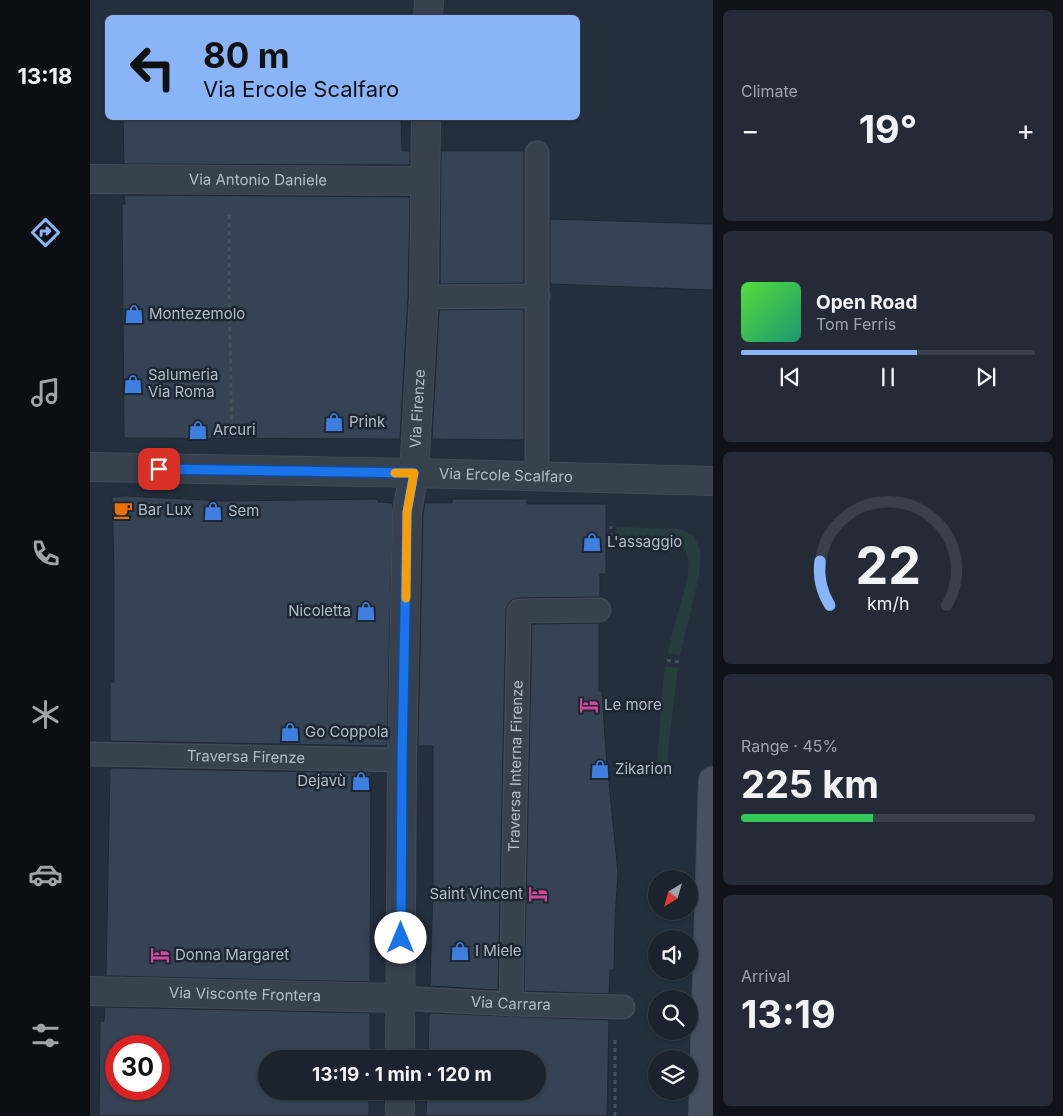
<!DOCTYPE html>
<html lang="en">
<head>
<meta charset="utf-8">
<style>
	:root { --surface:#1b232e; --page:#242b36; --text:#f1f3f6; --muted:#a0a4aa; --line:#39404a; --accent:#8ab4f8 }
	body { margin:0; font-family:Inter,sans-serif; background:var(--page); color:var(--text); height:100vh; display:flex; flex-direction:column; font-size:19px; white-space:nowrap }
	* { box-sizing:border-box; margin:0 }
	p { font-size:16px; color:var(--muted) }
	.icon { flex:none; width:28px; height:28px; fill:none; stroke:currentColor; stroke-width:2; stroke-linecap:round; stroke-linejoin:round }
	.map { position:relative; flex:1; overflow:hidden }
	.drawer { display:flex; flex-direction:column; gap:10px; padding:10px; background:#0f1319; width:350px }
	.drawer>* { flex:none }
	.banner { position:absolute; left:15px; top:15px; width:475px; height:105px; border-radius:8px; box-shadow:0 1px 4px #0004,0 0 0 1px var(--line); background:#8ab4f8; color:#111; overflow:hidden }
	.needle { width:32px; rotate:217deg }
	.buttons { position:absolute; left:558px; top:870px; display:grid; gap:10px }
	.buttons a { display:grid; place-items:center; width:50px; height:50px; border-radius:50%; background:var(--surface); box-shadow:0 1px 4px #0004,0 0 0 1px var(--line); font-size:25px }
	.speed { position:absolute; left:15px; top:1035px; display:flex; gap:10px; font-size:25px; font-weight:700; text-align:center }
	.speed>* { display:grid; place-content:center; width:65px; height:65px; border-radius:50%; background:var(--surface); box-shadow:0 1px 4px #0004,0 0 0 1px var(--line); line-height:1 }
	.speed .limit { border:8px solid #d22; background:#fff; color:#111 }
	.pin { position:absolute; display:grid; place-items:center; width:42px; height:42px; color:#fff; margin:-21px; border-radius:10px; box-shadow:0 2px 8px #0006 }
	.me { position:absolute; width:55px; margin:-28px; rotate:0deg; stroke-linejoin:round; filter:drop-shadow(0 0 4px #0008) }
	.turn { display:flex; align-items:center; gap:18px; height:105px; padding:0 15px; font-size:22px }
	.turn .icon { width:65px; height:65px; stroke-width:2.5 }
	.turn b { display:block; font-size:35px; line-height:42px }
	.big { font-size:38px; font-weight:700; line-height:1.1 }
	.drawer .tile { flex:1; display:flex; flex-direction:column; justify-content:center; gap:8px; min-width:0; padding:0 18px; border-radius:8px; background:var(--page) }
	.drawer .dial { align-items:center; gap:0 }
	.dial svg { height:130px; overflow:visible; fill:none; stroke:var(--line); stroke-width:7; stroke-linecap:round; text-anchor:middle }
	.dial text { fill:var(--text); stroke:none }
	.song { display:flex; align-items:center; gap:15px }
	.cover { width:60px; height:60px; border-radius:8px; background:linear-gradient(135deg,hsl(110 70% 55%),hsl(160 70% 35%)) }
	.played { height:5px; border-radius:2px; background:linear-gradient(90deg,var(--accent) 60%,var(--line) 60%) }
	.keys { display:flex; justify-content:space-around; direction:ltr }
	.heat { display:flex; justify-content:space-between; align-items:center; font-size:28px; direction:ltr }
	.charge { height:8px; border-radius:4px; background:linear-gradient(90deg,#34c759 45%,var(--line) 0) }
	.trip { position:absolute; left:168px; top:1050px; width:288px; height:50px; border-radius:25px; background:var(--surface); box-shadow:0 1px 4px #0004,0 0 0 1px var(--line); font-weight:700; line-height:50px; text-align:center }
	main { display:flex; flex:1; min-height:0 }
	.tabs { display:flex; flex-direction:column; width:90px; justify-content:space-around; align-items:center; background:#0b0e12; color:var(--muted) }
	.tabs .icon { width:35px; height:35px }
	.tabs .active { color:var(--accent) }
	.tabs b { font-size:22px; color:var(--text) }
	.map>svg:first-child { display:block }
	.green { fill:#263c3f }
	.building { fill:#364354; stroke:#1f2835; fill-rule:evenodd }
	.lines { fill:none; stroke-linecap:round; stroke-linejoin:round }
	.lane-casing { stroke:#414a57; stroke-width:25 }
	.street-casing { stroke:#414a57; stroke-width:30 }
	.secondary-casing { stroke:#414a57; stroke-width:30 }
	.path { stroke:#3f5557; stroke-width:3; stroke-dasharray:4 4; stroke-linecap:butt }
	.lane { stroke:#38414e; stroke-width:22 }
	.street { stroke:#38414e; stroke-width:28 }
	.secondary { stroke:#465061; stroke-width:28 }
	.route-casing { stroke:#114b97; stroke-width:12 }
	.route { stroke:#1a73e8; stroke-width:9 }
	.slow { stroke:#f59e0b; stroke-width:9 }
	.labels { text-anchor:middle; stroke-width:5; stroke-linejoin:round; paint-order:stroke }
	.street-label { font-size:15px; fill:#b4bcc9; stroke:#1d2633 }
	.poi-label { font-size:15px; fill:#b4bcc9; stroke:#1d2633; text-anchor:start }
</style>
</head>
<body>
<main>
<nav class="tabs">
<b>13:18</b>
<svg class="icon active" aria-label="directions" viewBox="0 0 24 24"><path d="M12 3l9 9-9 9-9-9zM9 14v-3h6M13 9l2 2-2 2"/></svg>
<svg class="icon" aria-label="music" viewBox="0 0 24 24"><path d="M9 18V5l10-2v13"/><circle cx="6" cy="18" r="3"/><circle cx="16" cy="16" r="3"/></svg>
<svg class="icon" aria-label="phone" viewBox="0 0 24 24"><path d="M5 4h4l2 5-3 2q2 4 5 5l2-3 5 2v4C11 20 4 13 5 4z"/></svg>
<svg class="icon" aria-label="climate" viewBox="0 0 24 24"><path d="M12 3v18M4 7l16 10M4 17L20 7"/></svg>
<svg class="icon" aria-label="car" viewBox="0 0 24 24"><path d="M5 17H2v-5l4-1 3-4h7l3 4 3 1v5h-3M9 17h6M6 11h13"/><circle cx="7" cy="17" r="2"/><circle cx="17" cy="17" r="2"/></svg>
<svg class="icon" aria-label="filters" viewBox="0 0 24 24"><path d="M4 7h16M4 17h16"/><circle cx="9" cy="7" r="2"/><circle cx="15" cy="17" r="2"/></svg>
</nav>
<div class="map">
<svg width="623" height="1116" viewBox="0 0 623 1116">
	<rect width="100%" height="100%" fill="#242f3e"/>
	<g class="green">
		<path d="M527 527 591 529 604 536 611 552 609 576 590 655 578 653C580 642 583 631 586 619 591 600 610 557 588 542 578 536 540 538 526 537Z"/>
		<polygon points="575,666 588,668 578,750 578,779 567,766 571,706"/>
	</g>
	<g class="building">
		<polygon points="33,118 311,118 312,151 320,151 320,165 34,164"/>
		<polygon points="351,151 434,151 434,283 350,284"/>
		<polygon points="34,195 320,197 318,296 310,439 34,438 32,204 35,204"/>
		<polygon points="460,219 623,224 623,290 460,284"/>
		<polygon points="434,309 434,440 342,439 349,310"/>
		<polygon points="35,496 135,501 287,499 288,502 303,503 297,746 20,741 20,682 24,682 24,571 22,497"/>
		<polygon points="362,499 437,499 437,504 516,504 516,574 510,574 510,597 428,598 422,600 418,604 416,610 408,990 340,986 343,886 343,746 328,746 333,514 335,503 362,503"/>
		<polygon points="509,623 509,691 512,691 516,752 528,873 525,920 524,970 520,970 519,994 434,991 442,624"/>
		<polygon points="20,768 281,773 280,982 16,976"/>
		<path d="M15 1007 280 1013V1059H176V1091H279V1116H9L10 1021H14ZM26 1046H69V1089H26Z"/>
		<polygon points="339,1013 519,1020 517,1116 336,1116 337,1091 446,1091 446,1059 338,1059"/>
	</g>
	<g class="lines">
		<g class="lane-casing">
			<g id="lane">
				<polyline points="334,297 448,296"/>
				<polyline points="447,477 447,153"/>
				<path id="s1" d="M0 754 312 760"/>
				<path id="s2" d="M310 998 421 1004 533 1007"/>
				<path id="s3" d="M421 1004 429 611 509 610"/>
			</g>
		</g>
		<g class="street-casing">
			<g id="street">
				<polyline points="338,18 339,0"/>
				<path id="s4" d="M0 179 334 181"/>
				<path id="s5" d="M0 467 324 473 623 481"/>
				<path id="s6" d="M0 991 310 998"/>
				<path id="s7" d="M310 1059 312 760 317 512 324 473 334 297 336 118"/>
				<polyline points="310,1116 310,1091"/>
			</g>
		</g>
		<g class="secondary-casing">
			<polyline id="secondary" points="613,1116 623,781"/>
		</g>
		<g class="path">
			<polyline points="139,215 139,291 142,434"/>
			<polyline points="521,537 521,526"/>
			<polyline points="577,660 589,662"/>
			<polyline points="525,1116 525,1039"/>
		</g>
		<use href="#lane" class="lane"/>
		<use href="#street" class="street"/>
		<use href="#secondary" class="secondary"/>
	</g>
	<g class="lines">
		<g class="route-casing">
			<polyline id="route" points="69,469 324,473 317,512 312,760 311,938"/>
		</g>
		<use href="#route" class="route"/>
		<polyline class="slow" points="305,473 324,473 317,512 316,598"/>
	</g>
	<defs>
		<g id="shop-bare" transform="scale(1.5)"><path d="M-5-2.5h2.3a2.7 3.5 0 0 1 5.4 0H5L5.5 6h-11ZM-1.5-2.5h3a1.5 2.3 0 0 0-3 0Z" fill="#3f7fe0" stroke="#1d2633" stroke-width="2.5" paint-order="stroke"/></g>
		<g id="cafe-bare" transform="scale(1.5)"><path d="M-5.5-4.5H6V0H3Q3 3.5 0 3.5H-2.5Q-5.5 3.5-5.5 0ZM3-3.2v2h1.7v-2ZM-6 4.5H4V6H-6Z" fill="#e8710a" stroke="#1d2633" stroke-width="2.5" paint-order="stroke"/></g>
		<g id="hotel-bare" transform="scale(1.5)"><path d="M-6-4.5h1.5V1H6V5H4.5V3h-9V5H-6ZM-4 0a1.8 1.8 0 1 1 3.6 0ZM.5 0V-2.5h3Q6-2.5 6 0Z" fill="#d1479c" stroke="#1d2633" stroke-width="2.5" paint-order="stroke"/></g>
	</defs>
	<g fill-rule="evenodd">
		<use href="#shop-bare" x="44" y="314"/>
		<use href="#shop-bare" x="43" y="384"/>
		<use href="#shop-bare" x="244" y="422"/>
		<use href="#shop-bare" x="108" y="430"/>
		<use href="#cafe-bare" x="33" y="510"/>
		<use href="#shop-bare" x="123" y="511"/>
		<use href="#shop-bare" x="502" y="542"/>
		<use href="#shop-bare" x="276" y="611"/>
		<use href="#hotel-bare" x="499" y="705"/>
		<use href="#shop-bare" x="200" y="732"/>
		<use href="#shop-bare" x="510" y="769"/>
		<use href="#shop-bare" x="271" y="781"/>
		<use href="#hotel-bare" x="448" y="894"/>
		<use href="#shop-bare" x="370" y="951"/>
		<use href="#hotel-bare" x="70" y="955"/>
	</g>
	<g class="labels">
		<g class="street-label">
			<text dy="5" stroke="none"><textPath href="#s4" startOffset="168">Via Antonio Daniele</textPath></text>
			<text dy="5" stroke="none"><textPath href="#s7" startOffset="651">Via Firenze</textPath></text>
			<text dy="5" stroke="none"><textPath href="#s5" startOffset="416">Via Ercole Scalfaro</textPath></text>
			<text dy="5" stroke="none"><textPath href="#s1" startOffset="156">Traversa Firenze</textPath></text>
			<text dy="5" stroke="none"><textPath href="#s3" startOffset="238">Traversa Interna Firenze</textPath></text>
			<text dy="5" stroke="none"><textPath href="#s6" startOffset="155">Via Visconte Frontera</textPath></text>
			<text dy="5" stroke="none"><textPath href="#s2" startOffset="111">Via Carrara</textPath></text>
		</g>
		<g class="poi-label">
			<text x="59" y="319">Montezemolo</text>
			<text x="58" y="380">Salumeria<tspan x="58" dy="17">Via Roma</tspan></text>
			<text x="259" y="427">Prink</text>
			<text x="123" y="435">Arcuri</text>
			<text x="48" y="515">Bar Lux</text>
			<text x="138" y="516">Sem</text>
			<text x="517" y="547">L'assaggio</text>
			<text x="261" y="616" text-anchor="end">Nicoletta</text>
			<text x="514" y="710">Le more</text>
			<text x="215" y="737">Go Coppola</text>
			<text x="525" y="774">Zikarion</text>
			<text x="256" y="786" text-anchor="end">Dejavù</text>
			<text x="433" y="899" text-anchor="end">Saint Vincent</text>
			<text x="385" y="956">I Miele</text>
			<text x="85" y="960">Donna Margaret</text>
		</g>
	</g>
</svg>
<div class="buttons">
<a><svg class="needle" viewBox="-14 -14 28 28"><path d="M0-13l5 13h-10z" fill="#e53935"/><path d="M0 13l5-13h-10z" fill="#a0a4aa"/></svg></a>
<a><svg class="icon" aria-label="sound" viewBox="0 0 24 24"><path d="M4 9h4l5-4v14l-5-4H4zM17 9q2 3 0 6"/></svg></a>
<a><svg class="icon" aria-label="search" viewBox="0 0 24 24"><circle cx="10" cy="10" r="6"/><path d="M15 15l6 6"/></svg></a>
<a><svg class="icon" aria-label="layers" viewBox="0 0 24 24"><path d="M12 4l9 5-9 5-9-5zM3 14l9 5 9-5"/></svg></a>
</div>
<div class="speed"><div class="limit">30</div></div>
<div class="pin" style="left:69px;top:469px;background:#d93025"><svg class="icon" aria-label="arrive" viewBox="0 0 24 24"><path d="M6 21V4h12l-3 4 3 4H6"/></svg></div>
<svg class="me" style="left:311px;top:938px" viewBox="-20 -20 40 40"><circle r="19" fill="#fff"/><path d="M0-13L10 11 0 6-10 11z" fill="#1a73e8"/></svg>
<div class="trip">13:19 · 1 min · 120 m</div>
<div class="banner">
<div class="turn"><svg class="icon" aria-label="left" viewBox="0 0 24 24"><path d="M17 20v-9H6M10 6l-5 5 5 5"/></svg><div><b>80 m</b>Via Ercole Scalfaro</div></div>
</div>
</div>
<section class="drawer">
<div class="tile"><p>Climate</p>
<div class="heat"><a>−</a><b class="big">19°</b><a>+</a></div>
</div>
<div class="tile">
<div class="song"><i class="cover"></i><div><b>Open Road</b><p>Tom Ferris</p></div></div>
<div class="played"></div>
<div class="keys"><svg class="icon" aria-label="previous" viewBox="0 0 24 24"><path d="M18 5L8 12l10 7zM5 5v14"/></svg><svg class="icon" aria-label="pause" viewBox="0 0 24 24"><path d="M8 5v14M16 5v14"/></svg><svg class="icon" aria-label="next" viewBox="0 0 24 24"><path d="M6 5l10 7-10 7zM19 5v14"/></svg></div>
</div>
<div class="tile dial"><svg viewBox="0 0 100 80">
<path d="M14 69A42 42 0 1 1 86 69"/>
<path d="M14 69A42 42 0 0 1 8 42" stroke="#8ab4f8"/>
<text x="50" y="56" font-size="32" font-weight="700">22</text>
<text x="50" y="72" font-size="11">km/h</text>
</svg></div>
<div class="tile"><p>Range · 45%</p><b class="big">225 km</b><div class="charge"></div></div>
<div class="tile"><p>Arrival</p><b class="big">13:19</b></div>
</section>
</main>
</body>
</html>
